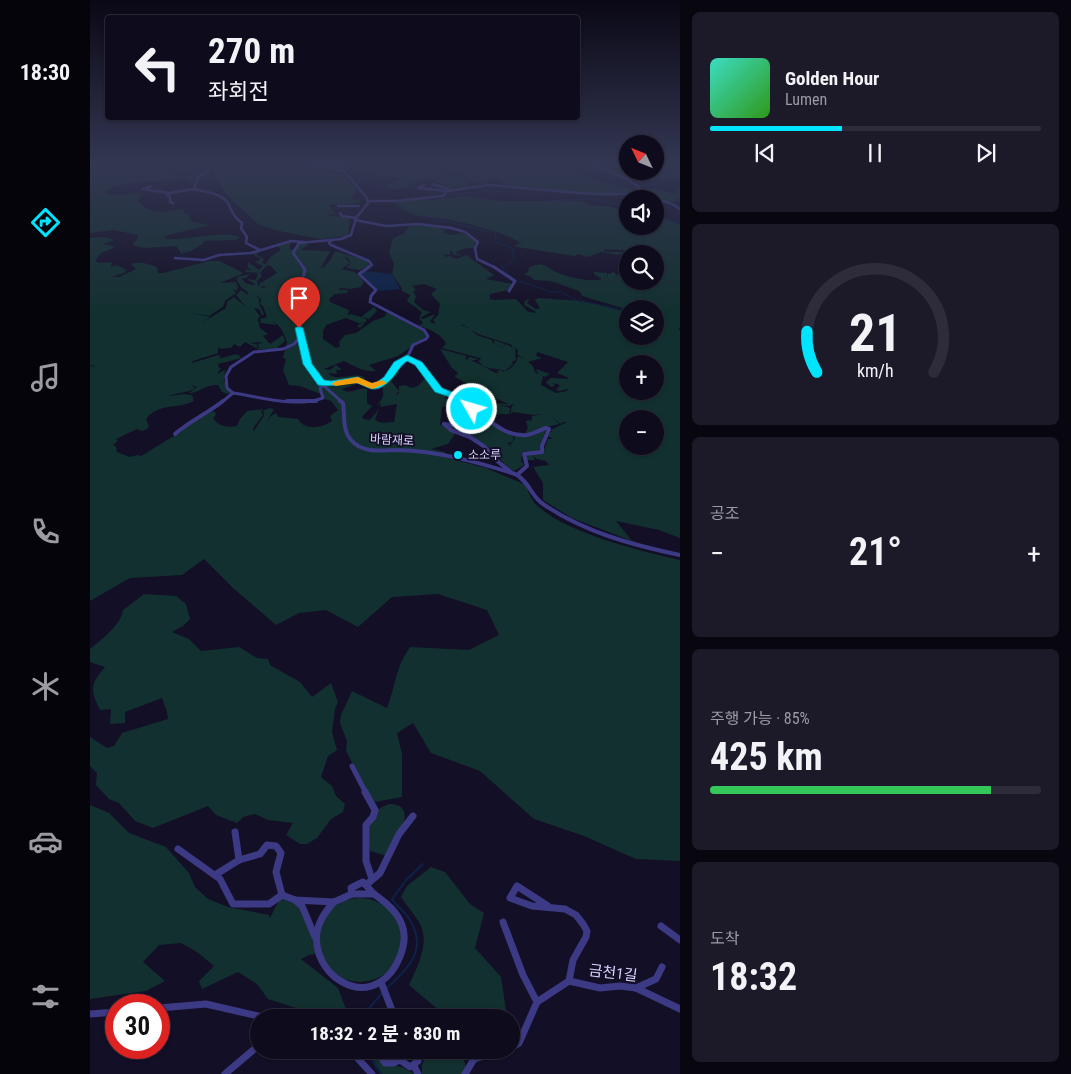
<!DOCTYPE html>
<html lang="ko">
<head>
<meta charset="utf-8">
<style>
	:root { --surface:#0e0b1c; --page:#1c1929; --text:#f1f3f6; --muted:#9b9ba3; --line:#2e2b3b; --accent:#00e5ff }
	body { margin:0; font-family:"Roboto Condensed","Noto Sans KR",sans-serif; background:var(--page); color:var(--text); height:100vh; display:flex; flex-direction:column; font-size:19px; white-space:nowrap }
	* { box-sizing:border-box; margin:0 }
	p { font-size:16px; color:var(--muted) }
	.icon { flex:none; width:28px; height:28px; fill:none; stroke:currentColor; stroke-width:2; stroke-linecap:round; stroke-linejoin:round }
	.map { position:relative; flex:1; overflow:hidden }
	.details { display:flex; flex-direction:column; gap:12px; padding:12px; background:#08060f; width:391px }
	.details>* { flex:none }
	.top-card { position:absolute; left:15px; top:15px; width:475px; height:105px; border-radius:5px; box-shadow:0 1px 4px #0004,0 0 0 1px var(--line); background:#0e0b1c; color:var(--text); overflow:hidden }
	.needle { width:32px; rotate:313deg }
	.controls { position:absolute; left:529px; top:135px; display:grid; gap:10px }
	.controls a { display:grid; place-items:center; width:45px; height:45px; border-radius:50%; background:var(--surface); box-shadow:0 1px 4px #0004,0 0 0 1px var(--line); font-size:25px }
	.speed { position:absolute; left:15px; top:994px; display:flex; gap:10px; font-size:25px; font-weight:700; text-align:center }
	.speed>* { display:grid; place-content:center; width:65px; height:65px; border-radius:50%; background:var(--surface); box-shadow:0 1px 4px #0004,0 0 0 1px var(--line); line-height:1 }
	.speed .limit { border:8px solid #d22; background:#fff; color:#111 }
	.pin { position:absolute; display:grid; place-items:center; width:42px; height:42px; color:#fff; margin:-51px -21px; border-radius:50% 50% 50% 0; rotate:-45deg; box-shadow:0 0 5px #0007 }
	.pin .icon { rotate:45deg }
	.me { position:absolute; width:55px; margin:-28px; rotate:308deg; stroke-linejoin:round; filter:drop-shadow(0 0 4px #0008) }
	.turn { display:flex; align-items:center; gap:18px; height:105px; padding:0 20px; font-size:22px }
	.turn .icon { width:65px; height:65px; stroke-width:2.5 }
	.turn b { display:block; font-size:35px; line-height:42px }
	.big { font-size:38px; font-weight:700; line-height:1.1 }
	.details .card { flex:1; display:flex; flex-direction:column; justify-content:center; gap:8px; min-width:0; padding:0 18px; border-radius:8px; background:var(--page) }
	.details .dial { align-items:center; gap:0 }
	.dial svg { height:130px; overflow:visible; fill:none; stroke:var(--line); stroke-width:7; stroke-linecap:round; text-anchor:middle }
	.dial text { fill:var(--text); stroke:none }
	.song { display:flex; align-items:center; gap:15px }
	.cover { width:60px; height:60px; border-radius:8px; background:linear-gradient(135deg,hsl(170 70% 55%),hsl(110 70% 35%)) }
	.played { height:5px; border-radius:2px; background:linear-gradient(90deg,var(--accent) 40%,var(--line) 40%) }
	.keys { display:flex; justify-content:space-around; direction:ltr }
	.heat { display:flex; justify-content:space-between; align-items:center; font-size:28px; direction:ltr }
	.charge { height:8px; border-radius:4px; background:linear-gradient(90deg,#34c759 85%,var(--line) 0) }
	.trip { position:absolute; left:160px; top:1009px; width:270px; height:50px; border-radius:25px; background:var(--surface); box-shadow:0 1px 4px #0004,0 0 0 1px var(--line); font-weight:700; line-height:50px; text-align:center }
	main { display:flex; flex:1; min-height:0 }
	.dock { display:flex; flex-direction:column; width:90px; justify-content:space-around; align-items:center; background:#06040b; color:var(--muted) }
	.dock .icon { width:35px; height:35px }
	.dock .selected { color:var(--accent) }
	.dock b { font-size:22px; color:var(--text) }
	.map>svg:first-child { display:block }
	.green { fill:#12302f; fill-rule:evenodd }
	.water { fill:#0c2248 }
	.lines { fill:none; stroke-linecap:round; stroke-linejoin:round }
	.stream-far1 { stroke:#0c2248; stroke-width:1 }
	.stream { stroke:#0c2248; stroke-width:2 }
	.minor-far4 { stroke:#3d3a85; stroke-width:2.5 }
	.minor-far3 { stroke:#3d3a85; stroke-width:3 }
	.minor-far2 { stroke:#3d3a85; stroke-width:4 }
	.minor-far1 { stroke:#3d3a85; stroke-width:5 }
	.minor { stroke:#3d3a85; stroke-width:7 }
	.route { fill:#00e5ff; stroke:#0095a6 }
	.slow { fill:#f59e0b }
	.poi-dot { fill:#00e5ff; stroke:#130f26; stroke-width:2 }
	.labels { text-anchor:middle; stroke-width:4; stroke-linejoin:round; paint-order:stroke }
	.street-label { font-size:12px; fill:#d9d4ff; stroke:#130f26 }
	.poi-label { font-size:12px; fill:#d9d4ff; stroke:#130f26; text-anchor:start }
	.near-street-label { font-size:15px; fill:#d9d4ff; stroke:#130f26 }
</style>
</head>
<body>
<main>
<nav class="dock">
<b>18:30</b>
<svg class="icon selected" aria-label="directions" viewBox="0 0 24 24"><path d="M12 3l9 9-9 9-9-9zM9 14v-3h6M13 9l2 2-2 2"/></svg>
<svg class="icon" aria-label="music" viewBox="0 0 24 24"><path d="M9 18V5l10-2v13"/><circle cx="6" cy="18" r="3"/><circle cx="16" cy="16" r="3"/></svg>
<svg class="icon" aria-label="phone" viewBox="0 0 24 24"><path d="M5 4h4l2 5-3 2q2 4 5 5l2-3 5 2v4C11 20 4 13 5 4z"/></svg>
<svg class="icon" aria-label="climate" viewBox="0 0 24 24"><path d="M12 3v18M4 7l16 10M4 17L20 7"/></svg>
<svg class="icon" aria-label="car" viewBox="0 0 24 24"><path d="M5 17H2v-5l4-1 3-4h7l3 4 3 1v5h-3M9 17h6M6 11h13"/><circle cx="7" cy="17" r="2"/><circle cx="17" cy="17" r="2"/></svg>
<svg class="icon" aria-label="filters" viewBox="0 0 24 24"><path d="M4 7h16M4 17h16"/><circle cx="9" cy="7" r="2"/><circle cx="15" cy="17" r="2"/></svg>
</nav>
<div class="map">
<svg width="590" height="1074" viewBox="0 0 590 1074">
	<rect width="100%" height="100%" fill="#130f26"/>
	<g class="green">
		<path d="M73 163 82 164 78 174 109 177 102 184 95 178C68 184 37 178 13 192L21 195 53 194 47 200C50 202 52 206 56 208 70 215 80 210 94 209V213L98 215 102 222 120 225 74 236 76 239C95 241 138 229 150 238L145 240 113 241 114 243 101 251 89 254 91 252 86 246 54 248 42 245 48 238V235L23 230 0 233V170L27 165Z"/>
		<polygon points="123,163 224,165 255,177 267,190 261,199 272,200 266,203 239,205 245,214 238,214 239,216 259,217 259,232 256,236 229,239 185,230 168,224 136,194 122,173"/>
		<path d="M305 163H478C487 167 491 172 497 175 511 182 533 188 545 190L544 191 545 193H498L419 187 405 178 399 179 395 184 387 183 368 174 370 173 365 169 352 170 351 173 366 176 375 179 379 184 378 186 358 188C352 186 347 180 341 179 325 176 316 195 295 187L296 185 311 178 286 176 277 169 282 167 306 168Z"/>
		<polygon points="504,163 537,163 538,171 565,171 565,163 590,163 590,178 565,178 555,172 534,176 506,166"/>
		<path d="M590 188V201L577 202 549 192C553 192 557 190 562 189 571 188 578 195 587 193L585 190Z"/>
		<path d="M375 196 411 201H489L497 203V205L522 207 537 211 538 226H565V215L590 225V328L588 329 590 330V538L569 530 526 521 542 541 482 518 453 500V483L443 467 459 465 456 461 447 459 443 456 445 460H436L435 455 453 453 458 439H463L458 436 460 432H463L460 431 461 430 477 422H473L462 413 473 422 471 424 458 414 470 424 456 427 438 434 435 433 438 428 436 421 442 420V416L453 414 444 415 423 412 420 414 422 406 425 404 420 405V406L410 405 420 408 419 414H398L393 412 401 406 391 412 387 411 400 403 419 404 383 389 374 394 377 384 364 376 368 374 367 372 362 368 350 349 377 356 375 359 379 360 377 359 379 357 389 359 381 361C389 362 399 370 406 373H409L406 371 412 370 413 372C420 370 427 364 428 356L434 359 427 354 428 350 422 347V345L388 334 372 324 373 326 365 325 378 327 387 335 402 340 403 343 412 348 404 343V340L415 344 412 348 416 344 425 349 426 360 422 362 423 364 415 371C405 367 399 372 388 361L391 359 390 358 352 348 356 344C353 335 338 328 329 326L333 323 329 318 332 312 317 301 320 295 312 291V288L302 274 304 263 299 253 303 238 314 234 320 225C332 224 345 225 355 230L354 233 363 235 372 233 385 240 386 244H383L386 246 383 248H376L365 252 372 256 364 255 360 250V255L352 254 356 256 354 258 360 256 367 259 376 255 404 275 396 279 423 284 418 290 400 294V299L404 300 426 299 437 311 444 313 446 312 434 305 435 303 433 302 440 298 437 303 446 309 450 308 445 300 448 298 492 301 489 298 492 295 489 291 461 281 444 280 440 276 434 275 438 272 439 267C452 262 454 265 464 271 475 277 501 283 512 279L504 274V272L517 273 518 278V274L524 272 528 277 527 274 537 275 538 281H565V262L573 260 569 256 571 260H565V254C549 254 529 248 518 250L514 249 515 252H534L529 255 511 252 497 257 488 254 485 256 427 247 424 246 431 243C414 232 377 223 355 219 340 216 316 218 305 203L309 200H343ZM334 284 347 289 341 294 350 304 348 315 343 320 346 324 340 322 345 314 333 319 330 318 341 312 333 310 324 302 326 297 323 291 326 290 322 286ZM492 296 535 309H565V336H538L537 312 496 302 491 300 490 297ZM447 352 478 362 467 373 477 377 478 379 461 378 456 382 461 387 465 386 463 383 470 385 466 390 470 391 478 389 477 391 466 393 451 385 453 377 450 375 455 377 460 374 446 369 449 375 445 372 443 366 438 362 452 358 446 356ZM538 364H565V391H538ZM538 419H565V446H538Z"/>
		<path d="M14 237 25 240 13 244 26 247 11 253 5 261 9 263 22 262 21 267 26 265 37 270 34 273 21 277H29L46 269 41 264C50 261 58 264 67 267L68 273H73L119 261H129L152 272V274L130 283 146 282 148 287 147 291 143 289 146 293 135 301 133 307 119 316 98 312 120 317 113 322 136 308 137 302 144 297 156 307 146 295 151 290 156 293 155 295 159 293 151 287 146 279 149 278 147 277 160 274 156 278H151C155 284 159 285 166 285L157 279 165 280 168 275 166 274 170 273 172 276 167 281C168 286 169 287 174 288L176 286 170 287 169 284 187 273 181 266 177 265 170 273 156 272 155 270H162L158 268V262L169 270 173 266 165 262 171 259 162 254 180 248 166 254 174 259 172 263 176 264 180 257 191 250 188 246 201 242 199 249 206 250 210 244 217 243 218 245 210 250 240 251 231 268 236 266 235 265 239 262 245 251 276 260 280 265 270 270 256 268 261 263 257 257H254L260 263 251 269 265 272 274 282 271 287 260 289 250 288 249 290H258L257 293 245 294 239 299 240 302 259 310 258 315 261 314 271 317 284 307 287 311 279 319 272 317 277 320 270 328 267 326 274 322 268 324 269 323 256 318 236 325 233 331V339L246 348 250 346 249 342 255 335 266 333 283 321 294 317 297 312 335 332 337 336 308 356 279 365 286 371C275 373 264 366 254 361L234 369 240 370 246 365 252 370H246L247 374 238 373C248 383 261 372 274 377L277 384 272 382 252 389C260 396 268 386 277 389V403L282 406 272 417 274 419 280 420 289 409 285 419C289 425 297 422 304 422L307 404 290 407 291 403 287 406C294 396 294 397 292 384L299 379 308 365 309 373 301 381 309 391 305 396 309 393V386L315 385 321 388 328 386 337 376 347 391 359 394 355 398 368 401 366 414 361 406 355 405 352 408 350 424 365 434 358 444 341 449 355 452 354 457 396 468 436 485C439 494 442 502 450 508 478 533 553 552 590 560V861L546 859 494 836 444 819 390 771 341 753 323 723 307 733 312 754V797L285 802 279 795 256 751 257 741 250 723 251 715 262 691 297 708C306 685 305 668 320 647L379 650 409 635 397 610 348 594 302 597 268 627 236 610 209 613 186 625 143 588 114 559 92 575 40 578 0 601V366L9 367 0 365V238ZM166 295 171 299 170 304 173 306 177 317 170 319 171 323 187 325 181 321C191 325 193 332 197 342L193 358 196 359 193 370 199 385 210 386 233 395 235 399 241 401 248 410 240 416 242 421C232 428 215 431 208 419L188 417 186 413 181 416 176 423 184 409 179 408 173 411 174 416 163 432 164 427 173 415 171 412 173 409 157 411 150 419 147 426C138 428 126 426 123 417H125L126 413 123 411 100 423 92 431 51 456 47 455 40 457 27 452 26 446 23 445 28 441 26 439 47 429 52 431 57 429 59 426 56 419C70 402 86 410 104 401L102 395 94 394 79 396C87 392 97 394 105 388L101 385 107 387 99 393C110 393 113 385 128 385L132 392 137 394 141 393 135 388 137 383 135 381 130 384 134 381 135 370 127 374 131 368H129L128 364 151 358 150 356 146 354 128 359 131 357 128 355 102 363 103 361 128 353V348L130 347 129 349 141 348 144 344 150 347 155 342 166 348 168 345 161 343 173 342 168 344 169 347 166 349H186L195 341 193 335 180 344 173 336 178 334 170 328 168 319 170 316 164 308 169 309 172 316 174 314 169 304V299Z"/>
		<polygon points="394,419 424,437 422,442 417,443 422,447 419,443 421,444 425,438 423,434 437,437 456,429 449,451 432,452 431,463 433,462 434,465 424,471 420,469 397,446 359,428 358,424 369,427"/>
		<path d="M54 594 86 596 96 604 100 619 93 626 82 632 99 639 111 651 149 647 167 658 178 659 180 665 210 682 222 697 241 683 248 702 245 709 242 732 247 750 238 756 231 777 242 786 246 796 255 804 253 812 241 819 227 838 217 844H210L196 835 203 823 178 820 165 814 153 817 147 823 126 815 118 806 63 828 45 821 29 803 19 799 6 785 7 773 0 766V737L17 748 24 746 32 733 78 719 77 712 72 698 35 712V723L20 724 21 709 10 710C0 689 0 685 15 667L0 662V649C11 640 31 625 33 610Z"/>
		<path d="M299 804C332 804 304 843 297 856L280 851C278 831 276 812 299 804Z"/>
		<polygon points="0,805 19,813 39,833 76,847 99,873 105,887 118,899 138,907 179,915 180,918 190,898 208,905 223,940 226,954 219,955 211,959 248,988 259,1017 234,1017 178,999 167,984 148,972 112,989 109,981 124,966 107,952 91,943 69,945 53,962 75,981 56,991 0,999"/>
		<path d="M341 867 355 872 380 904 394 913 385 948 411 977 417 1017H357L319 985C327 968 340 943 330 924 325 915 317 906 311 897L317 886Z"/>
		<circle cx="270" cy="940" r="42"/>
		<polygon points="277,1050 284,1050 291,1061 314,1068 324,1074 292,1074"/>
		<polygon points="338,1050 362,1050 373,1057 376,1067 372,1074 332,1074 332,1065"/>
	</g>
	<polygon class="water" points="275,271 302,274 310,289 289,291 271,274"/>
	<g class="lines">
		<g class="stream-far1">
			<path d="M243 163C270 167 285 177 300 199"/>
			<polyline points="442,193 457,201 500,199 538,206"/>
			<polyline points="355,196 399,191 440,193"/>
			<polyline points="300,202 327,215 406,233 405,241"/>
			<polyline points="565,213 590,225"/>
			<polyline points="406,242 424,249 422,255 425,259 412,268 418,273"/>
			<polyline points="420,275 423,278"/>
			<polyline points="429,281 461,292 471,292 492,303 496,302 534,310"/>
		</g>
		<g class="stream">
			<path d="M297 988C320 966 339 949 318 917 313 910 306 906 302 899L317 879 333 864"/>
			<polyline points="271,1018 292,993"/>
			<polyline points="276,1050 291,1074"/>
		</g>
		<g class="minor-far4">
			<path d="M118 163V173L109 176 104 189C115 192 131 193 138 203 143 213 143 216 152 223L151 228 157 237 156 243 170 250"/>
			<polyline points="219,163 254,171"/>
			<polyline points="503,163 504,166 535,178 549,187 547,192 565,199"/>
			<polyline points="342,184 358,189"/>
			<polyline points="334,185 328,188 357,191"/>
			<polyline points="61,186 53,189 79,193 105,189"/>
			<polyline points="77,194 80,197 80,202 83,203"/>
			<polyline points="565,199 580,203 590,209"/>
			<polyline points="278,201 306,201 353,196 357,191 399,185 501,194 545,194 547,192"/>
			<polyline points="248,206 269,206"/>
			<polyline points="250,213 252,216 266,218"/>
			<polyline points="265,220 296,226 329,224 361,228 375,232 388,242 385,248 387,259 406,268"/>
			<polyline points="242,240 239,243 241,245 279,261 282,265 277,268"/>
			<polyline points="85,258 114,260 129,255 161,253 201,241 214,242"/>
			<polyline points="214,268 203,253 209,243 251,239 261,235 266,218 278,203 277,198 247,163"/>
		</g>
		<g class="minor-far3">
			<polyline points="213,267 215,270 212,281 217,294 209,328 215,357 234,386 252,402"/>
			<polyline points="404,267 425,281 419,291"/>
			<polyline points="317,358 336,371 348,390 369,397 370,402"/>
			<polyline points="231,383 241,384 268,380 279,386 288,386 298,379 307,364 317,358 323,345 336,339 338,336 334,330 280,302 281,296 286,290 269,274 279,267"/>
			<polyline points="143,393 137,388 136,376 141,367 164,352 193,349 204,344 211,336"/>
			<polyline points="370,400 374,402"/>
			<path d="M132 402 143 393C171 397 206 408 233 398L230 388 233 385"/>
		</g>
		<g class="minor-far2">
			<polyline points="197,401 226,401"/>
			<path d="M250 401 253 403C255 415 252 430 261 440 273 454 292 450 308 450 348 451 387 462 425 474 439 481 441 496 453 504 494 532 542 545 590 555"/>
			<path d="M371 401C392 411 411 438 437 435 443 434 450 430 456 428L459 429 452 446V452L434 454 437 466 427 475"/>
			<polyline points="354,424 368,426 380,421 367,412 370,401"/>
			<polyline points="354,424 361,430 380,437 395,447 406,460 422,473"/>
			<path d="M85 434C100 421 118 413 133 401"/>
		</g>
		<polyline class="minor-far1" points="262,766 276,793"/>
		<g class="minor">
			<polyline points="275,792 285,810 283,817 276,825 276,861 282,879"/>
			<polyline points="145,832 149,860"/>
			<polyline points="88,849 130,879 143,904 179,904 192,895"/>
			<path d="M125 875 149 860 170 854 177 845 186 846 191 853 186 872 192 895 205 900 244 902C230 917 222 933 229 954 237 978 266 997 290 982 307 972 319 943 312 925 307 911 295 902 284 894"/>
			<polygon points="273,882 284,894 262,894 261,888"/>
			<polyline points="276,885 290,873 309,834 323,816"/>
			<polyline points="205,900 212,906 225,937"/>
			<polyline points="244,902 262,894"/>
			<polyline points="458,906 427,886 420,898 442,906 475,909 486,915 493,924 497,931 496,937 483,960 479,981"/>
			<polyline points="413,922 433,975 447,1002"/>
			<polyline points="571,926 590,940"/>
			<polyline points="291,982 305,1018"/>
			<polyline points="546,988 566,979 572,967"/>
			<polyline points="69,1008 116,1004 177,1018"/>
			<polyline points="0,1014 26,1012"/>
			<polyline points="421,1048 429,1043 447,1002 479,981 510,988 530,986 546,988 590,1009"/>
			<polyline points="260,1050 282,1074"/>
			<polyline points="287,1050 295,1063 303,1063 310,1060"/>
			<polyline points="310,1050 310,1060 320,1067 328,1061 329,1050"/>
			<polyline points="367,1050 384,1059"/>
			<polyline points="324,1066 328,1074"/>
			<polyline points="135,1074 169,1045"/>
			<polyline points="375,1074 384,1059 416,1050"/>
		</g>
	</g>
	<linearGradient id="sky" x2="0" y2="1"><stop stop-color="#0a0815"/><stop offset="0.52" stop-color="#333752"/><stop offset="1" stop-color="#333752" stop-opacity="0"/></linearGradient>
	<rect width="590" height="314" fill="url(#sky)"/>
	<path class="route" d="M209 326 213 328 222 364 234 380 241 381 268 377 280 384 286 383 294 377 304 362 317 355 332 362 352 388 372 396 386 409 382 412 366 399 345 392 325 365 317 361C307 368 304 380 293 386 282 393 277 386 267 383 258 381 241 388 228 385L213 364 205 328Z"/>
	<polygon class="slow" points="268,377 282,383 292,380 297,383 282,389 267,383 246,386 241,384 246,381"/>
	<circle class="poi-dot" cx="368" cy="455" r="5"/>
	<g class="labels">
		<g class="street-label">
			<text transform="translate(302 440) rotate(3)" y="4">바람재로</text>
		</g>
		<g class="poi-label">
			<text x="378" y="459">소소루</text>
		</g>
		<g class="near-street-label">
			<text transform="translate(523 973) rotate(7)" y="5">금천1길</text>
		</g>
	</g>
</svg>
<div class="controls">
<a><svg class="needle" viewBox="-14 -14 28 28"><path d="M0-13l5 13h-10z" fill="#e53935"/><path d="M0 13l5-13h-10z" fill="#9b9ba3"/></svg></a>
<a><svg class="icon" aria-label="sound" viewBox="0 0 24 24"><path d="M4 9h4l5-4v14l-5-4H4zM17 9q2 3 0 6"/></svg></a>
<a><svg class="icon" aria-label="search" viewBox="0 0 24 24"><circle cx="10" cy="10" r="6"/><path d="M15 15l6 6"/></svg></a>
<a><svg class="icon" aria-label="layers" viewBox="0 0 24 24"><path d="M12 4l9 5-9 5-9-5zM3 14l9 5 9-5"/></svg></a>
<a>+</a>
<a>−</a>
</div>
<div class="speed"><div class="limit">30</div></div>
<div class="pin" style="left:209px;top:328px;background:#d93025"><svg class="icon" aria-label="arrive" viewBox="0 0 24 24"><path d="M6 21V4h12l-3 4 3 4H6"/></svg></div>
<svg class="me" style="left:382px;top:409px" viewBox="-20 -20 40 40"><circle r="17" fill="#00e5ff" stroke="#fff" stroke-width="3"/><path d="M0-11L8 9 0 5-8 9z" fill="#fff"/></svg>
<div class="trip">18:32 · 2 분 · 830 m</div>
<div class="top-card">
<div class="turn"><svg class="icon" aria-label="left" viewBox="0 0 24 24"><path d="M17 20v-9H6M10 6l-5 5 5 5"/></svg><div><b>270 m</b>좌회전</div></div>
</div>
</div>
<section class="details">
<div class="card">
<div class="song"><i class="cover"></i><div><b>Golden Hour</b><p>Lumen</p></div></div>
<div class="played"></div>
<div class="keys"><svg class="icon" aria-label="previous" viewBox="0 0 24 24"><path d="M18 5L8 12l10 7zM5 5v14"/></svg><svg class="icon" aria-label="pause" viewBox="0 0 24 24"><path d="M8 5v14M16 5v14"/></svg><svg class="icon" aria-label="next" viewBox="0 0 24 24"><path d="M6 5l10 7-10 7zM19 5v14"/></svg></div>
</div>
<div class="card dial"><svg viewBox="0 0 100 80">
<path d="M14 69A42 42 0 1 1 86 69"/>
<path d="M14 69A42 42 0 0 1 8 44" stroke="#00e5ff"/>
<text x="50" y="56" font-size="32" font-weight="700">21</text>
<text x="50" y="72" font-size="11">km/h</text>
</svg></div>
<div class="card"><p>공조</p>
<div class="heat"><a>−</a><b class="big">21°</b><a>+</a></div>
</div>
<div class="card"><p>주행 가능 · 85%</p><b class="big">425 km</b><div class="charge"></div></div>
<div class="card"><p>도착</p><b class="big">18:32</b></div>
</section>
</main>
</body>
</html>
